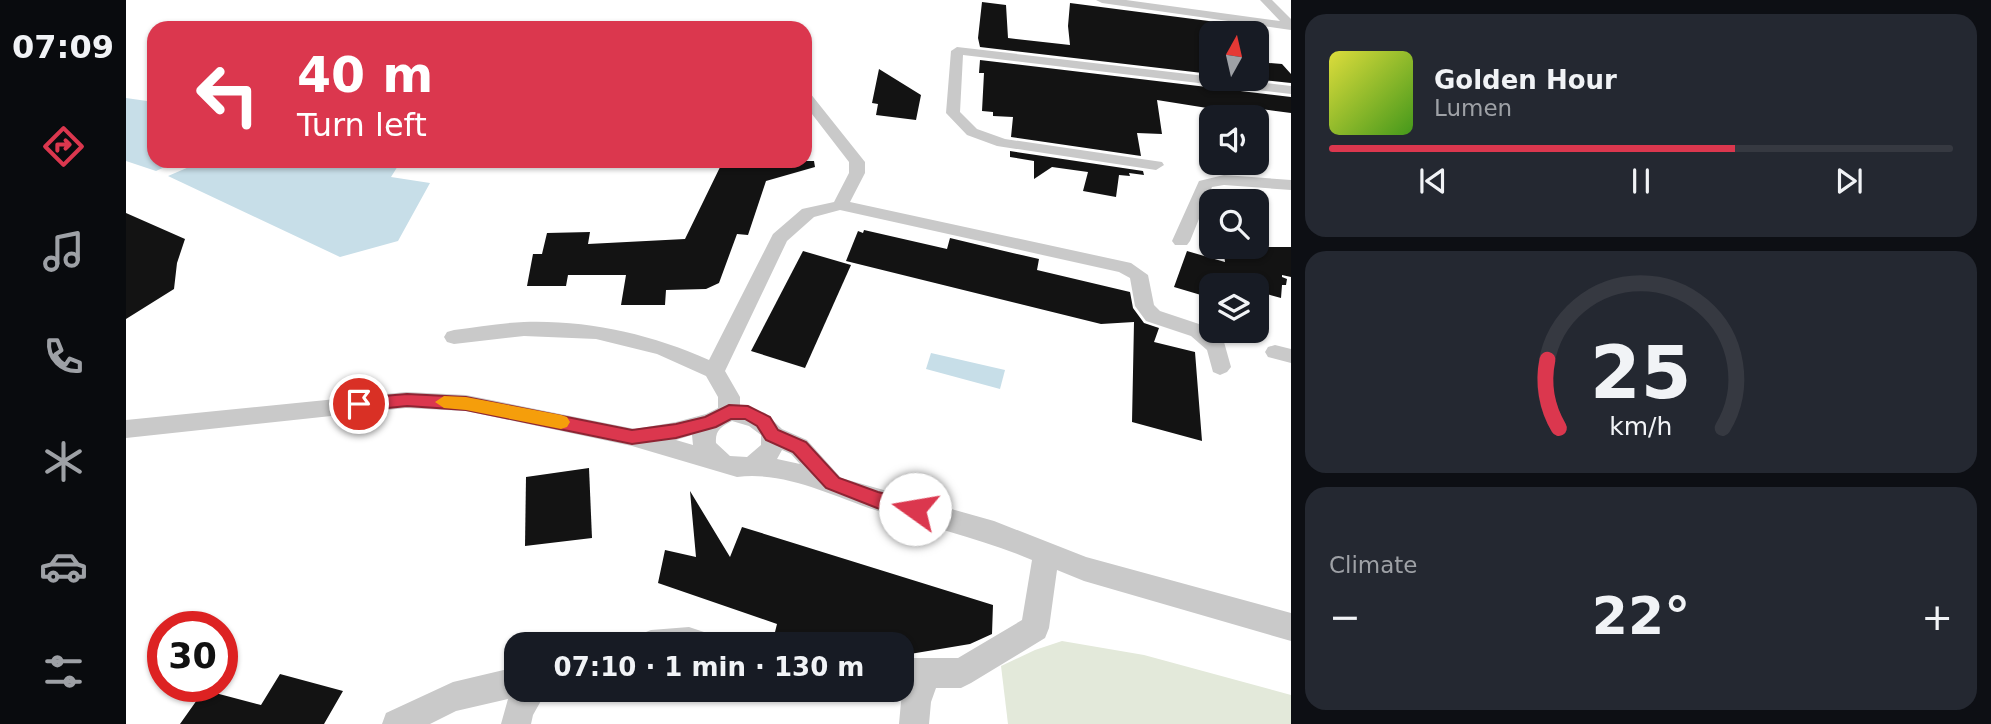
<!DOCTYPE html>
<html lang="en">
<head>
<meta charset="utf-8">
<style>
	:root { --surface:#171b24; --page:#242831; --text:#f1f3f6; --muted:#9ea1a6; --line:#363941; --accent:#db374e }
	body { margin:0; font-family:"DejaVu Sans",sans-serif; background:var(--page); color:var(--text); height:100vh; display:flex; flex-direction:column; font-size:26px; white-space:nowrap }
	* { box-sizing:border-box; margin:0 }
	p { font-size:23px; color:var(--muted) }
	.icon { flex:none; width:38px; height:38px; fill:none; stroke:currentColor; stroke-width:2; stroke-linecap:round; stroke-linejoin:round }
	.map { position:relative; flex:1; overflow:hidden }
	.side { display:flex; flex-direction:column; gap:14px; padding:14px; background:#0d0f14; width:700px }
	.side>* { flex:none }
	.guide { position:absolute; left:21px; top:21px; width:665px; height:147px; border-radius:21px; box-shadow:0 2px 5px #0004; background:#db374e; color:#fff; overflow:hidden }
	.needle { width:46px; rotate:8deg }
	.buttons { position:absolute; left:1073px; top:21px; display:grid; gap:14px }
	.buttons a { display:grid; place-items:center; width:70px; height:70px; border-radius:14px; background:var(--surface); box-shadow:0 2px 5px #0004; font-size:35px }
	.speed { position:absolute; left:21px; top:611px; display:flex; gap:14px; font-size:35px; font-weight:700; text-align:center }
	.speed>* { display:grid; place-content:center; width:91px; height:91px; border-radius:50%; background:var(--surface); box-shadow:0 2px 5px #0004; line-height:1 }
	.speed .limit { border:10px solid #d22; background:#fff; color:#111 }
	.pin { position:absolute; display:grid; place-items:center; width:60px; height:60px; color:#fff; margin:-30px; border:4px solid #fff; border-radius:50%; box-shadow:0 2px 7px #0007 }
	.me { position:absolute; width:77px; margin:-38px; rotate:283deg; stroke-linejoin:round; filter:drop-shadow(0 0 5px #0008) }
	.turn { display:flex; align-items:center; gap:24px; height:147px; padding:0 35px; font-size:32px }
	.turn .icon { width:91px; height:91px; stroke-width:2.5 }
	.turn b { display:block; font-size:49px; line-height:60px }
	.big { font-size:52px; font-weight:700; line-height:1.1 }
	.side .card { flex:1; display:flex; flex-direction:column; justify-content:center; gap:10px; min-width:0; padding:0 24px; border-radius:21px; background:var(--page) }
	.side .dial { align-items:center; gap:0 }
	.dial svg { height:182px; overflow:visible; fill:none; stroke:var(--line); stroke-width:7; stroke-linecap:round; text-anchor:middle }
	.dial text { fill:var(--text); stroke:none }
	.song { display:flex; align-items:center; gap:21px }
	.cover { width:84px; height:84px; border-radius:10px; background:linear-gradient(135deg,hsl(60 70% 55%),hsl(100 70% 35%)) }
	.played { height:7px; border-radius:4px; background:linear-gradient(90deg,var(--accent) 65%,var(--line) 65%) }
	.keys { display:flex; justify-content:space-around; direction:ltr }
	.heat { display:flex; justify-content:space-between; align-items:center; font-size:38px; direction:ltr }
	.trip { position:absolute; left:378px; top:632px; width:410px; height:70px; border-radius:21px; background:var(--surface); box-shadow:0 2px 5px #0004; font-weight:700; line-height:70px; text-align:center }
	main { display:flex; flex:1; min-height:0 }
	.menu { display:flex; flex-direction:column; width:126px; justify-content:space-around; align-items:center; background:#090b0e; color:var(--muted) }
	.menu .icon { width:49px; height:49px }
	.menu .selected { color:var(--accent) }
	.menu b { font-size:32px; color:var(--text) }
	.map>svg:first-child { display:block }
	.green { fill:#e3e9da }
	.water { fill:#c7dee8 }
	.building { fill:#131313 }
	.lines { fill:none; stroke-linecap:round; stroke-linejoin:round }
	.street { fill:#c9c9c9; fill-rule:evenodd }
	.route { fill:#db374e; stroke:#8e2433; stroke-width:2 }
	.slow { fill:#f59e0b }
</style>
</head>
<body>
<main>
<nav class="menu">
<b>07:09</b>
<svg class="icon selected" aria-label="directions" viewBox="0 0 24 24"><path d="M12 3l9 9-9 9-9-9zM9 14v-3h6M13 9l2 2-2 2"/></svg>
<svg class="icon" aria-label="music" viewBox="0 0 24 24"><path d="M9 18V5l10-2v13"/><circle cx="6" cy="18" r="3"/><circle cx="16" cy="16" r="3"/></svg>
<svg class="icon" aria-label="phone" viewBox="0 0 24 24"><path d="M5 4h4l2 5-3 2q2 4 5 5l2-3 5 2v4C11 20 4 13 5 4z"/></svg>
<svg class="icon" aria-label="climate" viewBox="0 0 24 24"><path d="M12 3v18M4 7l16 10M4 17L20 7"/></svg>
<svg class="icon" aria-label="car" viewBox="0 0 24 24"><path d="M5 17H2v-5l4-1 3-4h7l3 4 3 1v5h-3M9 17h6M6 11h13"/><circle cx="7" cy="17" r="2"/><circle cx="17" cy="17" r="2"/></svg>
<svg class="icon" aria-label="filters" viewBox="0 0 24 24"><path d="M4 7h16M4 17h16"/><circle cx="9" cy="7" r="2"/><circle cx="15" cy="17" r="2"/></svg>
</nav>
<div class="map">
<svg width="1165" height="724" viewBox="0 0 1165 724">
	<rect width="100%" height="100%" fill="#fff"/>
	<polygon class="green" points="936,641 1018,655 1165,695 1165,724 882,724 875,666 909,650"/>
	<g class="water">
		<polygon points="0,98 28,102 28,161 52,161 30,171 0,161"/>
		<polygon points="77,161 275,161 265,177 304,183 272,241 214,257 42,176"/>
		<polygon points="805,353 879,370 874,389 800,369"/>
	</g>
	<g class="building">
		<polygon points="856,2 880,5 882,38 944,45 942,26 944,3 1098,23 1101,33 1085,33 1085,74 854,47 852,38"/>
		<polygon points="854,60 1165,97 1165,113 1121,107 1125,115 1031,100 1036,134 1011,133 1015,156 885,137 887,117 867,116 867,112 856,111 858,73 853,73"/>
		<polygon points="1130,62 1156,64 1165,74 1165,83 1126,79 1130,79"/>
		<polygon points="753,69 795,95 790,120 750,115 752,104 746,103"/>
		<polygon points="884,151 1017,171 1018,175 1003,173 1004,176 993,175 990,197 957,191 962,172 926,167 908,179 908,161 884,157"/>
		<polygon points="597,161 688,161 689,167 640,181 622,235 611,234 593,283 580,289 540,290 539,305 495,305 500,275 442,275 440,286 401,286 407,254 416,254 421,233 464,232 462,244 559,239"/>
		<polygon points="0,213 59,239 51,263 48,289 0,319"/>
		<polygon points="738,230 821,249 824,238 874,250 913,259 911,270 1004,292 1007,308 1018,323 1033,328 1028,342 1069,352 1076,441 1006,422 1008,322 975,324 720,261 732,231 737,233"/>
		<polygon points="1097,247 1165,247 1165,277 1156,275 1156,277 1161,279 1160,285 1156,285 1155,298 1130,291 1130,285 1085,285 1085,298 1048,287 1061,251 1099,262"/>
		<polygon points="677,251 725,265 679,368 625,351"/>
		<polygon points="463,468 466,538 399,546 400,477"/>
		<polygon points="564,491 604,557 616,527 867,605 866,634 844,644 778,655 775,655 775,644 699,644 649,632 651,624 532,583 539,550 570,557"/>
		<polygon points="154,674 217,691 198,724 54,724 78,690 135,705"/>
	</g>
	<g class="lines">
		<g class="street">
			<polygon points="970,0 1000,0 1154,21 1134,0 1146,0 1165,19 1165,30 976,3"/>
			<polygon points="831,47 1165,86 1165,94 837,55 834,112 851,129 879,139 1036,162 1038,165 1030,170 871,146 841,135 820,113 825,51"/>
			<path d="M679 92 684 93 739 162V173L724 202 1005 263 1022 275 1028 305 1034 311 1079 326 1098 342 1105 367 1101 372 1094 375 1087 372 1081 350 1065 336 1020 321 1009 306 1004 278 993 272 714 210 688 217 661 241 599 371 614 397V405L639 413 656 429 681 440 715 478 868 521 960 557 1165 613V641L958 581 931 570 923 628 919 638 845 683 835 688H810L805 702 803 724H773L775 702 780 688H775V658H832L896 620 906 560C856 539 804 527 752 511 706 496 660 471 611 477L506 446 340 411 280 408 0 438V420L280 392 340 395 509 429 550 422 580 414 592 408V397L580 376 531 354 470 339 398 336 328 344 321 342 318 337 321 332 328 330C351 327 375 323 398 322 463 320 524 334 583 360L647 234 676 209 708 202 723 173V162L679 105ZM606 421 623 426 635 435V445L621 457 604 456 590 443C589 430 595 427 606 421ZM566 435 567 445 550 440ZM656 450 665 454 674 464 651 459Z"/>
			<polygon points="1098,175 1165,180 1165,190 1098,185 1086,187 1064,241 1061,245 1049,245 1046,241 1073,181"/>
			<polygon points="1149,345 1165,349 1165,363 1142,357 1139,352 1142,347"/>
			<polygon points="563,627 584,634 588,644 511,644 515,634 525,630"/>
			<polygon points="390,667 390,690 421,690 407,715 405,724 375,724 382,699 330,711 304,724 256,724 260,713 327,682"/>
		</g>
	</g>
	<polygon class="route" points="281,394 340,397 506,430 550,424 579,417 603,405 622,406 644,417 652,430 680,442 713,478 752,492 796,503 799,509 796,514 789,517 751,508 700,488 667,452 640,440 631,426 619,419 605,419 590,427 550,438 506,444 340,410 281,406 233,411 227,409 225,404 227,400 233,398"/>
	<polygon class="slow" points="318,396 340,397 435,415 441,417 444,422 441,427 435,429 340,410 318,408 309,402"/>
</svg>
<div class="buttons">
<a><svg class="needle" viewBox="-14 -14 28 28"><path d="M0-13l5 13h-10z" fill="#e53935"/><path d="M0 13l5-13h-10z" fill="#9ea1a6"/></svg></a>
<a><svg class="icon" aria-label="sound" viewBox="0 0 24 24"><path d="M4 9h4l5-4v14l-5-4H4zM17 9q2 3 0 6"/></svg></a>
<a><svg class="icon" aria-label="search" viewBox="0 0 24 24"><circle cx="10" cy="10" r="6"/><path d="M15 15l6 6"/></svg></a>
<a><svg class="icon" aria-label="layers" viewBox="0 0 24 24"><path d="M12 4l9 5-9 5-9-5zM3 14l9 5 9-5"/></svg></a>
</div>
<div class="speed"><div class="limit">30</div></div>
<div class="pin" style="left:233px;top:404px;background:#d93025"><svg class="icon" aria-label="arrive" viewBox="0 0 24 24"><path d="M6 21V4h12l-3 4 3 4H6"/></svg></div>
<svg class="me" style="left:789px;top:509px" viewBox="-20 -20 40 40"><circle r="19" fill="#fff"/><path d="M0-13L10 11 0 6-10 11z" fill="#db374e"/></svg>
<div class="trip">07:10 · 1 min · 130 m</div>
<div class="guide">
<div class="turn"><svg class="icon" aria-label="left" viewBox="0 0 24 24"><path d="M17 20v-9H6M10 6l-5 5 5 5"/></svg><div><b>40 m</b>Turn left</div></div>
</div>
</div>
<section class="side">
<div class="card">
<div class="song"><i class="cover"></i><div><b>Golden Hour</b><p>Lumen</p></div></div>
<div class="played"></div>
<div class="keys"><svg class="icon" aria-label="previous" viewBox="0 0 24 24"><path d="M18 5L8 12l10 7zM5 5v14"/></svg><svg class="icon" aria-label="pause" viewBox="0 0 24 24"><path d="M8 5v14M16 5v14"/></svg><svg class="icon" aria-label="next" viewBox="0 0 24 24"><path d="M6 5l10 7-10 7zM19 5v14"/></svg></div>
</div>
<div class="card dial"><svg viewBox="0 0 100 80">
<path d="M14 69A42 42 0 1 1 86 69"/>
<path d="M14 69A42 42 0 0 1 9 39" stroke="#db374e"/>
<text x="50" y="56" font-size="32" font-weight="700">25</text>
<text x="50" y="72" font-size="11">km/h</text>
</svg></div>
<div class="card"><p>Climate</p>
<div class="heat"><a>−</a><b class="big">22°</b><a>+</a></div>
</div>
</section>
</main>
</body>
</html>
